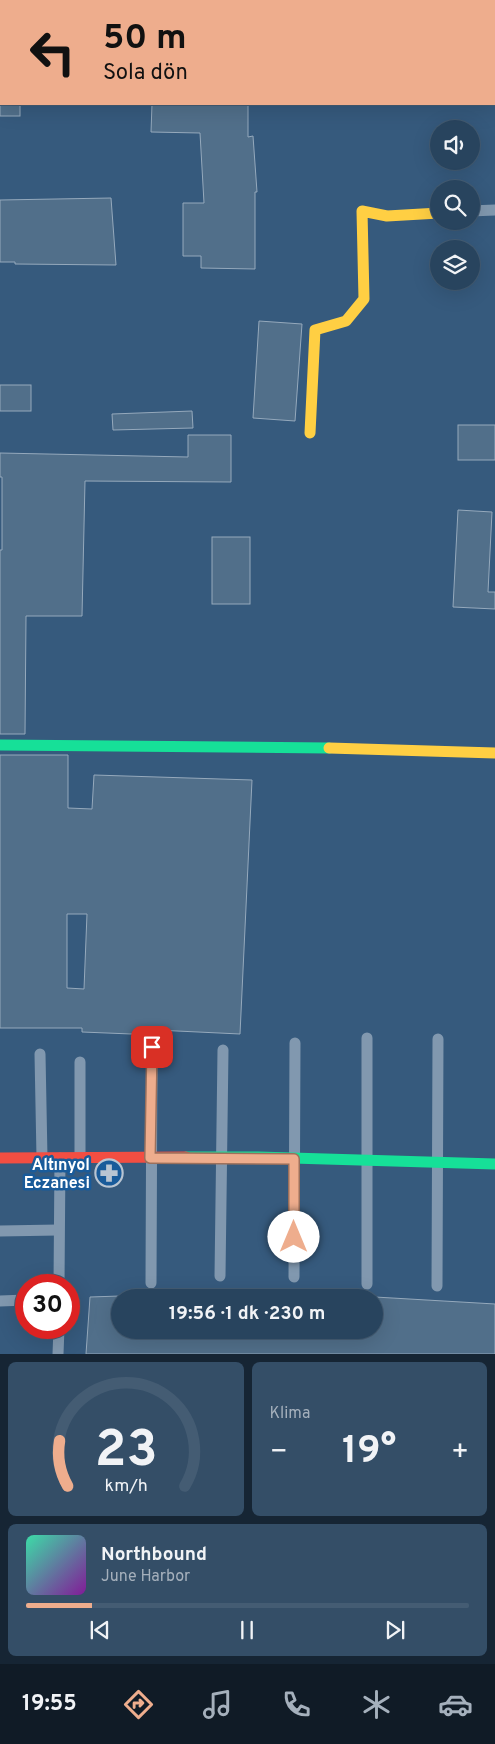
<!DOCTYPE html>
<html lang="tr">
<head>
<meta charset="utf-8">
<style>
	:root { --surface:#28445e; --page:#344e67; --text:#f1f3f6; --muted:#a5b0bc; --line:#445c73; --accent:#eead8d }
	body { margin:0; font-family:Overpass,sans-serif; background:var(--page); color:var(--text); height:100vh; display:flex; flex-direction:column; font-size:19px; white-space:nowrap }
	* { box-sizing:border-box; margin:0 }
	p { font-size:16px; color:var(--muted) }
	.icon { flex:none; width:28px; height:28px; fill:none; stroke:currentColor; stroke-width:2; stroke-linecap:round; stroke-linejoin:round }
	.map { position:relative; height:1354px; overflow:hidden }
	.details { display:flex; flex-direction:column; gap:8px; padding:8px; background:#162534; flex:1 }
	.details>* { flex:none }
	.banner { position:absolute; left:0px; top:0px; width:495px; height:105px; box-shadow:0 5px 20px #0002,0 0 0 1px var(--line); background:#eead8d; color:#111; overflow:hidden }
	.tools { position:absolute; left:430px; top:120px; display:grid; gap:10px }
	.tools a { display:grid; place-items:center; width:50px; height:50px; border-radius:50%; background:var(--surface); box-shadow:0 5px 20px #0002,0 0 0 1px var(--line); font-size:25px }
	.speed { position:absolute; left:15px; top:1274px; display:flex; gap:10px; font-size:25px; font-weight:700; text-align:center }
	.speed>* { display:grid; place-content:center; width:65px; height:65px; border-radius:50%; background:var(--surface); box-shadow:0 5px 20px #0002,0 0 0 1px var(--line); line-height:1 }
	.speed .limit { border:8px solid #d22; background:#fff; color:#111 }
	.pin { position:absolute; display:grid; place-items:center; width:42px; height:42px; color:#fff; margin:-21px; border-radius:10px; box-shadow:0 2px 8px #0006 }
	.me { position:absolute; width:55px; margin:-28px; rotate:0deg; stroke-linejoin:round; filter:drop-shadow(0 0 4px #0008) }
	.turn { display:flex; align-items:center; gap:18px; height:105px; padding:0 20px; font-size:22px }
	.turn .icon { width:65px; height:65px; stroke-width:2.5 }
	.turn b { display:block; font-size:35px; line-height:42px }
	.big { font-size:38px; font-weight:700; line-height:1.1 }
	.details .widget { flex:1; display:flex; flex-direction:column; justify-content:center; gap:8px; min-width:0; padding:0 18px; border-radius:8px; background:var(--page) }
	.details .dial { align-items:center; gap:0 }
	.dial svg { height:130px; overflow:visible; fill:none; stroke:var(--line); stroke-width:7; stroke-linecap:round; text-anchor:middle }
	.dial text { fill:var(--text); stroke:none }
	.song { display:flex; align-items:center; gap:15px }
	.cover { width:60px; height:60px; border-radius:8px; background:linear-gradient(135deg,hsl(160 70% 55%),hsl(290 70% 35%)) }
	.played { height:5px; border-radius:2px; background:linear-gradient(90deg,var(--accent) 15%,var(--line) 15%) }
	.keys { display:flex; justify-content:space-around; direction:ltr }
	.heat { display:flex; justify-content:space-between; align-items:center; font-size:28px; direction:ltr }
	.details .tiles { flex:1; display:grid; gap:8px; grid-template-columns:1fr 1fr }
	.widget:last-child { grid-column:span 2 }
	.trip { position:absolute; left:111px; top:1289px; width:272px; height:50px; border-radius:25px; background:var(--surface); box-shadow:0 5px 20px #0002,0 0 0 1px var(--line); font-weight:700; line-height:50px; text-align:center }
	.tabs { display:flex; height:80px; justify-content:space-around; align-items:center; background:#101b26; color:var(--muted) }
	.tabs .icon { width:35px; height:35px }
	.tabs .active { color:var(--accent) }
	.tabs b { font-size:22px; color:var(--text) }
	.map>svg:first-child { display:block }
	.building { fill:#516f8a; stroke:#95a9bc; fill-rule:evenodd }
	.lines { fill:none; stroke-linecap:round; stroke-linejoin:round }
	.lane { stroke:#8198af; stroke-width:5.5 }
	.street { stroke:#8198af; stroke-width:11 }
	.fast { stroke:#16e098; stroke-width:11 }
	.slow { stroke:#ffcf43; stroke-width:11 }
	.jam { stroke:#f24e42; stroke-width:11 }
	.route-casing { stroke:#9b705c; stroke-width:12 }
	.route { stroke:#eead8d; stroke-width:9 }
	.labels { text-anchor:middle; stroke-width:5; stroke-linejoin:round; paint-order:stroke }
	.poi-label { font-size:16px; font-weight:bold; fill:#fff; stroke:#195b9a; text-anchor:end }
</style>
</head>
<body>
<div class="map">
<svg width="495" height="1354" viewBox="0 0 495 1354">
	<rect width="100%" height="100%" fill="#365a7d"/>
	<g class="building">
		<rect x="0" y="104" width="20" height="12"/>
		<polygon points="152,104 248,104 248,137 253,136 257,192 255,192 255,269 201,268 201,256 183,256 183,203 204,203 200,133 151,132"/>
		<polygon points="111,198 116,265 15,264 15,262 0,262 0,200"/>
		<polygon points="259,321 302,324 295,421 253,418"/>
		<rect x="0" y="385" width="31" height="26"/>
		<polygon points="192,411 193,428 113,430 112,414"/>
		<rect x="458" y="425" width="37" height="35"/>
		<polygon points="188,435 231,435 231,482 85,481 82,616 26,616 25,734 0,734 0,550 2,550 2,477 0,477 0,453 188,457"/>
		<polygon points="458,510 492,512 488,592 495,592 495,609 453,607"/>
		<rect x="212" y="537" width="38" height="67"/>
		<path d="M0 755H68V808L92 809 94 775 252 780 240 1034 156 1030V1035L82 1032V1028H0ZM67 914H87L84 989 67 988Z"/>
		<polygon points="120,1296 120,1330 375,1330 375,1297 495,1304 495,1354 86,1354 90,1297"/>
	</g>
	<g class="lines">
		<polyline class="lane" points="60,1 60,0"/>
		<g class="street">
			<polyline points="471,211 495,210"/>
			<polyline points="40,1054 42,1158"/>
			<polyline points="80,1062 80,1158"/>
			<polyline points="0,1231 58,1230"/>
			<polyline points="220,1276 223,1050"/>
			<polyline points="294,1277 295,1043"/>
			<polyline points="151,1283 152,1047"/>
			<polyline points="367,1284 367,1038"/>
			<polyline points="59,1285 60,1158"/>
			<polyline points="437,1286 438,1039"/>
			<polyline points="0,1301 26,1300"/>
			<polyline points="58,1354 59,1328"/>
		</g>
		<g class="fast">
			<polyline points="0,745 329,748"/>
			<polyline points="186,1157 258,1157 495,1164"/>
		</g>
		<g class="slow">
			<polyline points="310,433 315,330 346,321 364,299 362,211 387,216 439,213"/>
			<polyline points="329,748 495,753"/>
		</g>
		<polyline class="jam" points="0,1158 186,1157"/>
	</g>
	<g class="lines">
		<g class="route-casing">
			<polyline id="route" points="152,1047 150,1158 294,1159 294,1237"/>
		</g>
		<use href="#route" class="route"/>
	</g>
	<defs>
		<g id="pharmacy-ring" transform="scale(1.4375)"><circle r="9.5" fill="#195b9a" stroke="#b9c5d2" stroke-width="1.5"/><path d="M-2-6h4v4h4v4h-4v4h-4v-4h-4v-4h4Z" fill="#b9c5d2"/></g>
	</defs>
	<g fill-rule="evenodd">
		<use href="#pharmacy-ring" x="109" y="1173"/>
	</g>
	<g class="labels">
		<g class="poi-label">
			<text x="90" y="1170">Altınyol<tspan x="90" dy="18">Eczanesi</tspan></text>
		</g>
	</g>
</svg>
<div class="tools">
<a><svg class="icon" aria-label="sound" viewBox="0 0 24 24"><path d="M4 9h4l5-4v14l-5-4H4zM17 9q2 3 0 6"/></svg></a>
<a><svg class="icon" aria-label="search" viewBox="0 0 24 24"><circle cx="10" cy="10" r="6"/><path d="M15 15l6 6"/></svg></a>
<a><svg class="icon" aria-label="layers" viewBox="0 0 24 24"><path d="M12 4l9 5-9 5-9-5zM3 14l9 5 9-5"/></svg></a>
</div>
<div class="speed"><div class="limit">30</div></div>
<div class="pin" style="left:152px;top:1047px;background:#d93025"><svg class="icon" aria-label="arrive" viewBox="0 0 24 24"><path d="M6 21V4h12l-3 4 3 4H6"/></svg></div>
<svg class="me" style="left:294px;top:1237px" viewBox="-20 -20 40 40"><circle r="19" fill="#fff"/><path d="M0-13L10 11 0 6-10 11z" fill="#eead8d"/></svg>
<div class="trip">19:56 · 1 dk · 230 m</div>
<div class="banner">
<div class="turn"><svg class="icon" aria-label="left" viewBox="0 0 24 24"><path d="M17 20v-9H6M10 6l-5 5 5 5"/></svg><div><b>50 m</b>Sola dön</div></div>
</div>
</div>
<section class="details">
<div class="tiles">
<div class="widget dial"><svg viewBox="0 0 100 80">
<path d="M14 69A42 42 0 1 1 86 69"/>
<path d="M14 69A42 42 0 0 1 9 41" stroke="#eead8d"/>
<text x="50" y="56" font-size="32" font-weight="700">23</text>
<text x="50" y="72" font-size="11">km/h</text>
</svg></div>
<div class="widget"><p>Klima</p>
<div class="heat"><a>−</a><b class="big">19°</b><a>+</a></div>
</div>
<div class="widget">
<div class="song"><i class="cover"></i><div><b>Northbound</b><p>June Harbor</p></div></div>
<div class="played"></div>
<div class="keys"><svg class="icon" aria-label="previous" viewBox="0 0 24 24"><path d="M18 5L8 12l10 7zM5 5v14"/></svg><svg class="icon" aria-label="pause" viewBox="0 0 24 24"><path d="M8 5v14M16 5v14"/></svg><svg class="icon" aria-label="next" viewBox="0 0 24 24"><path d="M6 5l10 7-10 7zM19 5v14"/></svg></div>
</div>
</div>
</section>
<nav class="tabs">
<b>19:55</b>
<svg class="icon active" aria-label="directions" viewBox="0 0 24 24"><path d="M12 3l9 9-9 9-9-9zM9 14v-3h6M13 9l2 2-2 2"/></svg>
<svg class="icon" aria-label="music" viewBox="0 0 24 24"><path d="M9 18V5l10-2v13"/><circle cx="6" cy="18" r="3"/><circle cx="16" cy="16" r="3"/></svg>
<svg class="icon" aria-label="phone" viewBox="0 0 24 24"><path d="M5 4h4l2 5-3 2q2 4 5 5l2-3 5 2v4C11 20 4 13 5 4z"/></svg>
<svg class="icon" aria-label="climate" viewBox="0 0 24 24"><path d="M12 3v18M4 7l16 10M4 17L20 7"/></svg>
<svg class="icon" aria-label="car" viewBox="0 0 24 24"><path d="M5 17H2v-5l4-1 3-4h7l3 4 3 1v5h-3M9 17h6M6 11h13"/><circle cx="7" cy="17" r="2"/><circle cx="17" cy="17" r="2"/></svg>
</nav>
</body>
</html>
